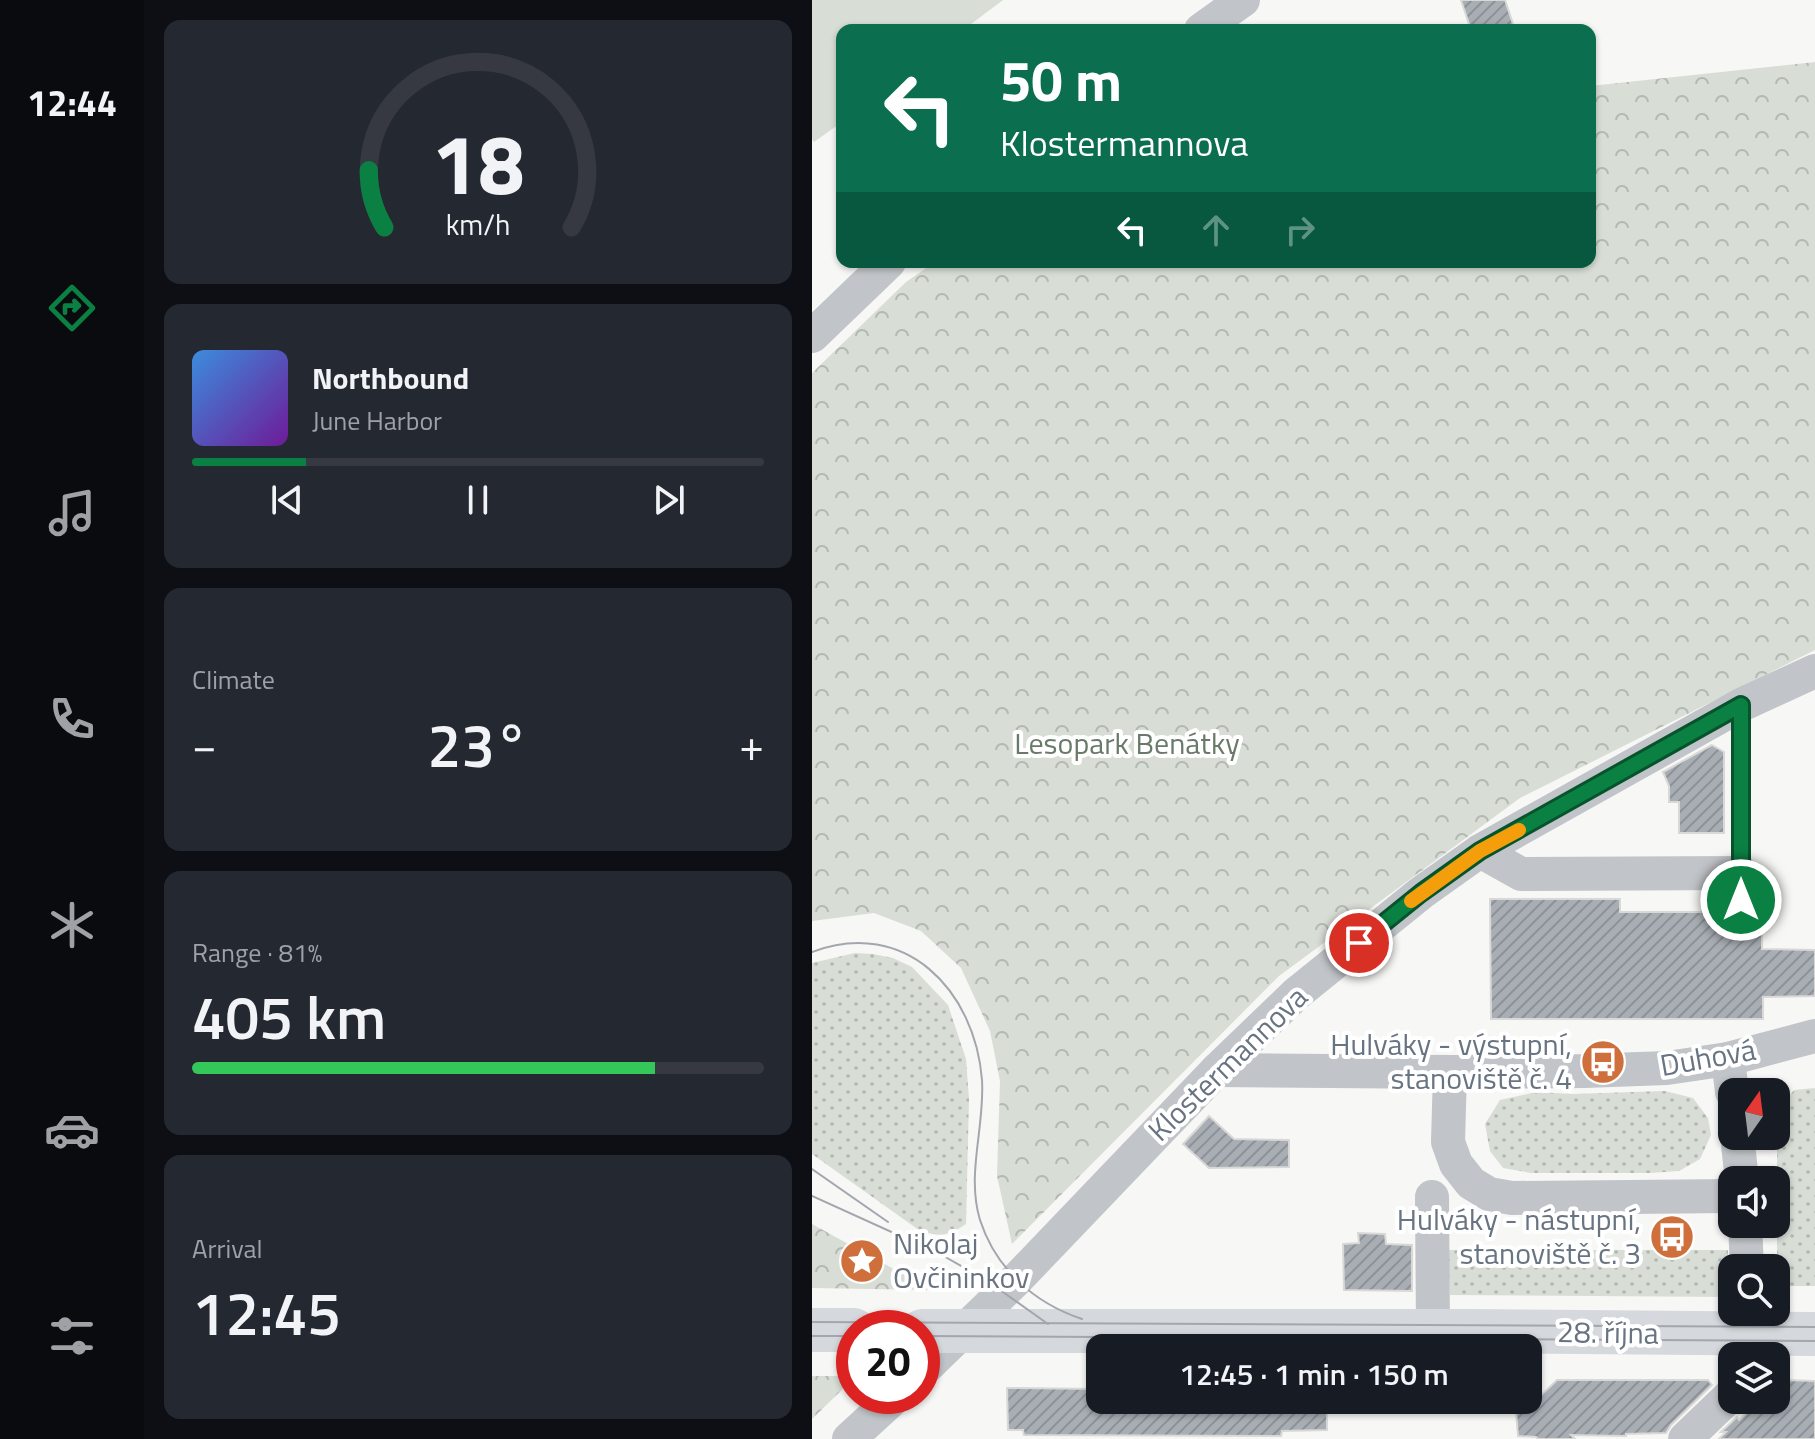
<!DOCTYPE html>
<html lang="en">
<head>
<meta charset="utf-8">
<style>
	:root { --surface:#171b24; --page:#242831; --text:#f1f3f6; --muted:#9ea1a6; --line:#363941; --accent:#0b8043 }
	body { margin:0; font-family:"Titillium Web",sans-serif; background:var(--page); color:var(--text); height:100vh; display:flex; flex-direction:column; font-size:30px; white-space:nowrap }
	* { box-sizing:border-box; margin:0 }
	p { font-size:26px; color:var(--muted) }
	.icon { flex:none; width:44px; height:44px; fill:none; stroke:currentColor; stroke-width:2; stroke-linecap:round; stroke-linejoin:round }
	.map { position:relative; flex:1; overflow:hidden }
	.details { display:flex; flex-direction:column; gap:20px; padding:20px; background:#0d0f14; width:668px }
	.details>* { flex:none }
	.banner { position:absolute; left:24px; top:24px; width:760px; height:244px; border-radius:16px; box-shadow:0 2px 6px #0004; background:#0b6e4f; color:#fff; overflow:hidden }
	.needle { width:52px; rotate:14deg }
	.fabs { position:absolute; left:906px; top:1078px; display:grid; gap:16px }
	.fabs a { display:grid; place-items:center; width:72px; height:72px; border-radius:16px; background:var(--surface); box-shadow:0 2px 6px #0004; font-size:40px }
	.speed { position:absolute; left:24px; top:1310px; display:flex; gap:16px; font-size:40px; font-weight:700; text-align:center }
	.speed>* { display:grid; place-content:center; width:104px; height:104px; border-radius:50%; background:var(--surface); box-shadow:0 2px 6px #0004; line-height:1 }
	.speed .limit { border:12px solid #d22; background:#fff; color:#111 }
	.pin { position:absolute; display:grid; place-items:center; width:68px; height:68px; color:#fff; margin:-34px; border:4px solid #fff; border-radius:50%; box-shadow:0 2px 8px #0007 }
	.me { position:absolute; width:88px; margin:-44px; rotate:0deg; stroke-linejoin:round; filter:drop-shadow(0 0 6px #0008) }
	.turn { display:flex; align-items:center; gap:28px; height:168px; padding:0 32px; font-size:36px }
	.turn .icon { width:104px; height:104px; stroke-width:2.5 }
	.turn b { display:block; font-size:56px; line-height:68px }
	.lanes { display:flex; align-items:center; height:76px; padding:0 32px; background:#0003; justify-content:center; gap:40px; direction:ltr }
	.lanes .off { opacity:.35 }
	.big { font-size:60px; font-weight:600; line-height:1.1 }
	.details .widget { flex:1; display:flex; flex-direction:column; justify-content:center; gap:12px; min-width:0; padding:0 28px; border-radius:16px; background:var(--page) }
	.details .dial { align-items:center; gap:0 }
	.dial svg { height:208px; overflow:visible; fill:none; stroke:var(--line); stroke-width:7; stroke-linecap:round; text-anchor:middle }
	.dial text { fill:var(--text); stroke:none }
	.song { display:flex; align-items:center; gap:24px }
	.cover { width:96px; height:96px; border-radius:12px; background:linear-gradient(135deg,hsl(210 70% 55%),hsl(280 70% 35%)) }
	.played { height:8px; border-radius:4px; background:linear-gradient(90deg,var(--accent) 20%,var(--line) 20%) }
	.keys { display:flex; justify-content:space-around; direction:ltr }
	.heat { display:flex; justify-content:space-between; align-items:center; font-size:44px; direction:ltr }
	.charge { height:12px; border-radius:6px; background:linear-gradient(90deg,#34c759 81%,var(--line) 0) }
	.trip { position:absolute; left:274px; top:1334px; width:456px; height:80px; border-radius:16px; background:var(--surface); box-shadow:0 2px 6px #0004; font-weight:600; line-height:80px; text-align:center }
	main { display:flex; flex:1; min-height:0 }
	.tabs { display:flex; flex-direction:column; width:144px; justify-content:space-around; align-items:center; background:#090b0e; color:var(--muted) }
	.tabs .icon { width:56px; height:56px }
	.tabs .selected { color:var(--accent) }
	.tabs b { font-size:36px; color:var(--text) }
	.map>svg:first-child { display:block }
	.grass { fill:url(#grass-dots) }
	.forest { fill:url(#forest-crowns) }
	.pitch { fill:#d8ddd6 }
	.building { fill:url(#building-hatch); stroke:#d8d9d7; stroke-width:2 }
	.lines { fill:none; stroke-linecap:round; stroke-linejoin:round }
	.lane { stroke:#c1c4c8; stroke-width:18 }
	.street { stroke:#c1c4c8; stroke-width:34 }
	.secondary { stroke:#d5d8dc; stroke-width:44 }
	.tram { stroke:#a3a7ad; stroke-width:2 }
	.route-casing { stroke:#07532c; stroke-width:20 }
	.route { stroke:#0b8043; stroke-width:14 }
	.slow { stroke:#f59e0b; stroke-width:14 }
	.labels { text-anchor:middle; stroke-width:8; stroke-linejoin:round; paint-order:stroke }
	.park-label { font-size:30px; fill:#697a68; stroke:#fff }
	.poi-label { font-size:30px; fill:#697482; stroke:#fff; text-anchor:end }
	.street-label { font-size:30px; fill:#697482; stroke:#fff }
</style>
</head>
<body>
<main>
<nav class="tabs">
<b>12:44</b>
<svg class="icon selected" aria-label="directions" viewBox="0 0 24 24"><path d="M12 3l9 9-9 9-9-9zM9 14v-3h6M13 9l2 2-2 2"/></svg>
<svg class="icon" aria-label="music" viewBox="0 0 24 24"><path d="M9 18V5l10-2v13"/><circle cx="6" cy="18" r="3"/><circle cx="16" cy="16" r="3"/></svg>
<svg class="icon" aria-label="phone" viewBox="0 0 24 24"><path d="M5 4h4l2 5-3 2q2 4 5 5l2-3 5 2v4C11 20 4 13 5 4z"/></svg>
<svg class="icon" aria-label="climate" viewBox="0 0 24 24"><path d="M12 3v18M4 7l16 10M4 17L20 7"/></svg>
<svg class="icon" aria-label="car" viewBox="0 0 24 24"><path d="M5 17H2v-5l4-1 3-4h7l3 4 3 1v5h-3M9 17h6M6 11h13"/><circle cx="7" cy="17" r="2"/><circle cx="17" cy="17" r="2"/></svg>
<svg class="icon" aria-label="filters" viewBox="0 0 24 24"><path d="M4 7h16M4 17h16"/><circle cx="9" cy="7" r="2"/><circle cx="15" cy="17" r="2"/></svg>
</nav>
<section class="details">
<div class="widget dial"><svg viewBox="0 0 100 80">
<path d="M14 69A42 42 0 1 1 86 69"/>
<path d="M14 69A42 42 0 0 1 8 47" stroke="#0b8043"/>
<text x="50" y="56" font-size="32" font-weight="700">18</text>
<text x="50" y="72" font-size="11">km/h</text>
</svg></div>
<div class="widget">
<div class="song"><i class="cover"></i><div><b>Northbound</b><p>June Harbor</p></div></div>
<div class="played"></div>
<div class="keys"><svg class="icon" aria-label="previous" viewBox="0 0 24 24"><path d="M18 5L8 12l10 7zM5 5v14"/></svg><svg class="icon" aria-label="pause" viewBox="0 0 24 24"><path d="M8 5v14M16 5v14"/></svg><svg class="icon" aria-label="next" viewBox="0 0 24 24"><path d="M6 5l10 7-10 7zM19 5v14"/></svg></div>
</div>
<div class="widget"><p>Climate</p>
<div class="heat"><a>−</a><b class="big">23°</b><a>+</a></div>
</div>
<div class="widget"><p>Range · 81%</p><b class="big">405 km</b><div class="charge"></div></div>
<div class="widget"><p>Arrival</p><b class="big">12:45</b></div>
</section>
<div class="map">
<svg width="1003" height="1439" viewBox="0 0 1003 1439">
	<defs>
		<pattern id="grass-dots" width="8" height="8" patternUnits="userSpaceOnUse" patternTransform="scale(2)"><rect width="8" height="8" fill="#d8ddd6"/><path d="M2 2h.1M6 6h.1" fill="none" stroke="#b3b8b3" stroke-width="1.8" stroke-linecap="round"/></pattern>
		<pattern id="forest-crowns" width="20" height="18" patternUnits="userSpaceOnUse" patternTransform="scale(2)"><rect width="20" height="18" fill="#d8ddd6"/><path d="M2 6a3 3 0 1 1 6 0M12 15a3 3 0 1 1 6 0" fill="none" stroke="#b3b8b3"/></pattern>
		<pattern id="building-hatch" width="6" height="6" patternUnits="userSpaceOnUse" patternTransform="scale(2)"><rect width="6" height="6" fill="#a8aeb4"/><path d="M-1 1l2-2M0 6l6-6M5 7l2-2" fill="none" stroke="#8d9298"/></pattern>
	</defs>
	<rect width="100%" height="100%" fill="#f7f7f5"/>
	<g class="grass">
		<path d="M43 953 61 954 81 958 100 967 136 1005 154 1059 157 1099 154 1224C135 1237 125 1238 104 1228L0 1154V963Z"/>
		<polygon points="1003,1088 1003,1286 965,1286 965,1129 969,1107 982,1090"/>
		<polygon points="853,1091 881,1098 896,1118 899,1135 888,1159 867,1171 838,1173 719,1173 691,1168 678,1151 673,1124 688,1100 724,1092 760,1094"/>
		<polygon points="636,1250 916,1250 916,1297 638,1295"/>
	</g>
	<g class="forest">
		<polygon points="1003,62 1003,650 708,798 467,976 200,1244 185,1176 188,1081 178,1031 149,968 109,931 62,913 0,921 0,373 94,282 123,262 778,262 778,86"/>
		<polygon points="0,1224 120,1290 0,1288"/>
		<polygon points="0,1376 42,1376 42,1378 0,1419"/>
	</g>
	<polygon class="pitch" points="0,0 191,0 151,30 30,30 30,122 2,142 0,139"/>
	<g class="building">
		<polygon points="649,0 693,0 703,30 659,30"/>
		<polygon points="900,745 912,752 912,833 867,833 867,802 857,802 857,786 851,772"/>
		<polygon points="941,898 950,898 950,949 1003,950 1003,996 951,997 951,1019 679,1019 678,899 808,899 808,912 912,912 912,899 917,899 919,907 924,911 930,912 939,907"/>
		<polygon points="397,1116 422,1139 477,1140 477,1167 397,1168 371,1144"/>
		<polygon points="546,1233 573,1234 574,1244 600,1245 600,1291 532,1290 531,1244 547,1243"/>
		<polygon points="745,1380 896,1380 900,1385 859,1425 854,1433 814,1434 814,1436 759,1435 763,1439 726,1439 724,1437 706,1436 703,1400 724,1400"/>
		<polygon points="973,1380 1003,1381 1003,1439 907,1439 914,1432 909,1432 925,1417 927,1420 948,1400 964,1400 964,1384"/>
		<polygon points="195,1388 288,1389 288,1400 515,1400 515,1430 470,1431 469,1436 212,1435 211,1430 196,1430"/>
	</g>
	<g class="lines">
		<polyline class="lane" points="929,705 929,900"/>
		<g class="street">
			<polyline points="389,30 431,0"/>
			<polyline points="0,336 77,262"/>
			<polyline points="668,851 709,874 929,873"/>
			<polyline points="916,1059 920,1092"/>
			<polyline points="405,1070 638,1072 772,1071 855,1068 916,1059 1003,1036"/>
			<polyline points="638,1072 636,1142 644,1164 659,1183 677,1194 700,1198 920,1196"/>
			<polyline points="925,1136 930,1180"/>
			<polyline points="620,1197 621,1331"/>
			<polyline points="933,1224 935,1268"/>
			<polyline points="110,1371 204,1280 405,1070 484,994 609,893 668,851 929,705 1003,671"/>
			<polyline points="37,1439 84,1396"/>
			<polyline points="873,1439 920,1394"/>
		</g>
		<g class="secondary">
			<polyline points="0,1330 42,1330"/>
			<polyline points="110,1331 653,1331 1003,1334"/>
		</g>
		<g class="tram">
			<path d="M0 952C93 917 163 990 170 1080 173 1127 154 1174 168 1220 184 1269 222 1303 270 1319"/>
			<polyline points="0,1169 76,1222"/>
			<polyline points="0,1196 128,1254 174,1280 236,1324"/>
			<polyline points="0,1322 1003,1327"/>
			<polyline points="0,1336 42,1336"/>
			<polyline points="110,1336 1003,1341"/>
		</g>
	</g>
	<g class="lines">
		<g class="route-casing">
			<polyline id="route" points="547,943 609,893 668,851 929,705 929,900"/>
		</g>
		<use href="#route" class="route"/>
		<polyline class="slow" points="599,901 668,851 707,830"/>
	</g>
	<defs>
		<g id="bus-disc" transform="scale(2.3)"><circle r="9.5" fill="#cf6f3c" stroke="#fff"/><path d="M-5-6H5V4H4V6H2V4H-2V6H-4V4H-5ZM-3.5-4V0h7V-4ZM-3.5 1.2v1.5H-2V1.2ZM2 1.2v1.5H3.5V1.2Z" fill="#fff"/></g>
		<g id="sight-disc" transform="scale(2.3)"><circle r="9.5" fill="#cf6f3c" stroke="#fff"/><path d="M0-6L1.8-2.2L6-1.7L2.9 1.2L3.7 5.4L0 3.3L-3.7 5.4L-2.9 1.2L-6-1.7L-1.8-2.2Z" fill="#fff"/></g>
	</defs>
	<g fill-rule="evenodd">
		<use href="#bus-disc" x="791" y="1062"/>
		<use href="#bus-disc" x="860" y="1237"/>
		<use href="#sight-disc" x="50" y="1261"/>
	</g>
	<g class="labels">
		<g class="park-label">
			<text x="315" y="754">Lesopark Benátky</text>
		</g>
		<g class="poi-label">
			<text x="760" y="1055">Hulváky - výstupní,<tspan x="760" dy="34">stanoviště č. 4</tspan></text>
			<text x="829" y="1230">Hulváky - nástupní,<tspan x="829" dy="34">stanoviště č. 3</tspan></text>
			<text x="81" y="1254" text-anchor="start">Nikolaj<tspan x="81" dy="34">Ovčininkov</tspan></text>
		</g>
		<g class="street-label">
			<text transform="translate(896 1058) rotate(-10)" y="10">Duhová</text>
			<text transform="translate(416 1064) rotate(-44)" y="10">Klostermannova</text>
			<text transform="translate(796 1333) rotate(1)" y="10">28. října</text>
		</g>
	</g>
</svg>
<div class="fabs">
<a><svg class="needle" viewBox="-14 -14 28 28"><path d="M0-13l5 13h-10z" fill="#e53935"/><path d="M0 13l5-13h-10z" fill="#9ea1a6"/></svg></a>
<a><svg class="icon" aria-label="sound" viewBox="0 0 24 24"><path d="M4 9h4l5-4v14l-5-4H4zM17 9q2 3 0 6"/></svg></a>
<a><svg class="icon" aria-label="search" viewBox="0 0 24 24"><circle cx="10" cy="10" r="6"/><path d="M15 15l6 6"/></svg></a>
<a><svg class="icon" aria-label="layers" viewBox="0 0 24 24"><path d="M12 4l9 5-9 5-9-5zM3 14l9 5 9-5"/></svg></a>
</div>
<div class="speed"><div class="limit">20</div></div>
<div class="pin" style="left:547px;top:943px;background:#d93025"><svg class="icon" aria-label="arrive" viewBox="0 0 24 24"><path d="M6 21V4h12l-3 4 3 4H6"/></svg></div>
<svg class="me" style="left:929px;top:900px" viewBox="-20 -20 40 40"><circle r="17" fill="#0b8043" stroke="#fff" stroke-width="3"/><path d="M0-11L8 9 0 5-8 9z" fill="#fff"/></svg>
<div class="trip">12:45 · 1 min · 150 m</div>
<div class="banner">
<div class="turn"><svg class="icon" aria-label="left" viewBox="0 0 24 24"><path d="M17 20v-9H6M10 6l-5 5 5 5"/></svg><div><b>50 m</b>Klostermannova</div></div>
<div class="lanes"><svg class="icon" aria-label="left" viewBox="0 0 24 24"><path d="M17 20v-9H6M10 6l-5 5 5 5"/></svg><svg class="icon off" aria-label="ahead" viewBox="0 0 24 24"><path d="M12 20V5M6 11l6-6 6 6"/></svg><svg class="icon off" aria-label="right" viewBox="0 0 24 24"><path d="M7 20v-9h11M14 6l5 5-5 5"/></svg></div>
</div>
</div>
</main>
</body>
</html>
